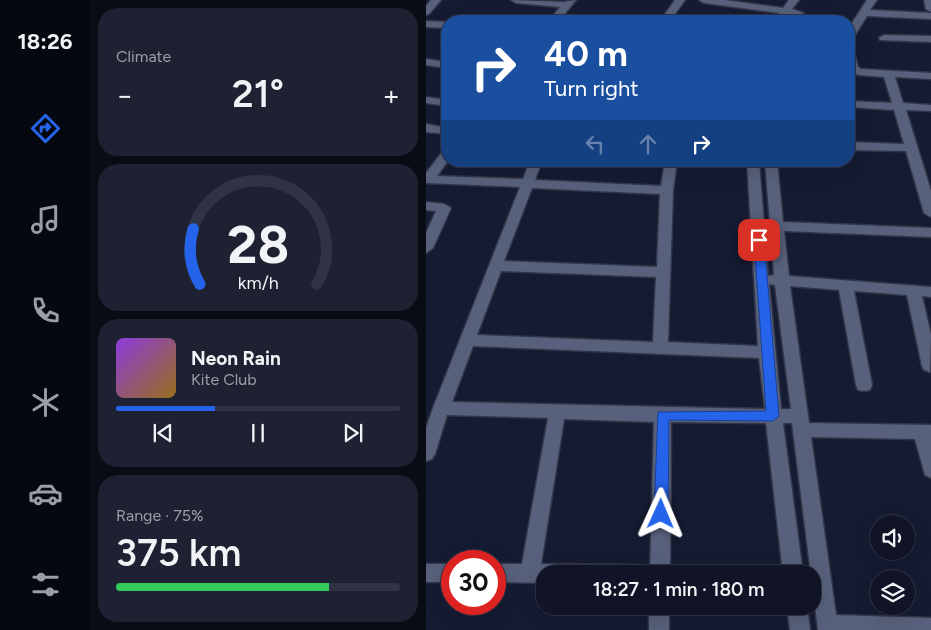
<!DOCTYPE html>
<html lang="en">
<head>
<meta charset="utf-8">
<style>
	:root { --surface:#101426; --page:#1e2132; --text:#f1f3f6; --muted:#9c9ea7; --line:#303343; --accent:#2563eb }
	body { margin:0; font-family:Figtree,sans-serif; background:var(--page); color:var(--text); height:100vh; display:flex; flex-direction:column; font-size:19px; white-space:nowrap }
	* { box-sizing:border-box; margin:0 }
	p { font-size:16px; color:var(--muted) }
	.icon { flex:none; width:28px; height:28px; fill:none; stroke:currentColor; stroke-width:2; stroke-linecap:round; stroke-linejoin:round }
	.map { position:relative; flex:1; overflow:hidden }
	.details { display:flex; flex-direction:column; gap:8px; padding:8px; background:#090b15; width:336px }
	.details>* { flex:none }
	.banner { position:absolute; left:15px; top:15px; width:414px; height:152px; border-radius:20px; box-shadow:0 5px 20px #0002,0 0 0 1px var(--line); background:#1a4fa0; color:#fff; overflow:hidden }
	.tools { position:absolute; left:444px; top:515px; display:grid; gap:10px }
	.tools a { display:grid; place-items:center; width:45px; height:45px; border-radius:50%; background:var(--surface); box-shadow:0 5px 20px #0002,0 0 0 1px var(--line); font-size:25px }
	.speed { position:absolute; left:15px; top:550px; display:flex; gap:10px; font-size:25px; font-weight:700; text-align:center }
	.speed>* { display:grid; place-content:center; width:65px; height:65px; border-radius:50%; background:var(--surface); box-shadow:0 5px 20px #0002,0 0 0 1px var(--line); line-height:1 }
	.speed .limit { border:8px solid #d22; background:#fff; color:#111 }
	.pin { position:absolute; display:grid; place-items:center; width:42px; height:42px; color:#fff; margin:-21px; border-radius:10px; box-shadow:0 2px 8px #0006 }
	.me { position:absolute; width:55px; margin:-28px; rotate:1deg; stroke-linejoin:round; filter:drop-shadow(0 0 4px #0008) }
	.turn { display:flex; align-items:center; gap:18px; height:105px; padding:0 20px; font-size:22px }
	.turn .icon { width:65px; height:65px; stroke-width:2.5 }
	.turn b { display:block; font-size:35px; line-height:42px }
	.lanes { display:flex; align-items:center; height:48px; padding:0 20px; background:#0003; justify-content:center; gap:25px; direction:ltr }
	.lanes .off { opacity:.35 }
	.big { font-size:38px; font-weight:600; line-height:1.1 }
	.details .tile { flex:1; display:flex; flex-direction:column; justify-content:center; gap:8px; min-width:0; padding:0 18px; border-radius:20px; background:var(--page) }
	.details .dial { align-items:center; gap:0 }
	.dial svg { height:130px; overflow:visible; fill:none; stroke:var(--line); stroke-width:7; stroke-linecap:round; text-anchor:middle }
	.dial text { fill:var(--text); stroke:none }
	.song { display:flex; align-items:center; gap:15px }
	.cover { width:60px; height:60px; border-radius:8px; background:linear-gradient(135deg,hsl(270 70% 55%),hsl(40 70% 35%)) }
	.played { height:5px; border-radius:2px; background:linear-gradient(90deg,var(--accent) 35%,var(--line) 35%) }
	.keys { display:flex; justify-content:space-around; direction:ltr }
	.heat { display:flex; justify-content:space-between; align-items:center; font-size:28px; direction:ltr }
	.charge { height:8px; border-radius:4px; background:linear-gradient(90deg,#34c759 75%,var(--line) 0) }
	.trip { position:absolute; left:110px; top:565px; width:285px; height:50px; border-radius:20px; background:var(--surface); box-shadow:0 5px 20px #0002,0 0 0 1px var(--line); font-weight:600; line-height:50px; text-align:center }
	main { display:flex; flex:1; min-height:0 }
	.menu { display:flex; flex-direction:column; width:90px; justify-content:space-around; align-items:center; background:#06080f; color:var(--muted) }
	.menu .icon { width:35px; height:35px }
	.menu .selected { color:var(--accent) }
	.menu b { font-size:22px; color:var(--text) }
	.map>svg:first-child { display:block }
	.lines { fill:none; stroke-linecap:round; stroke-linejoin:round }
	.minor-casing { stroke:#323548; stroke-width:3 }
	.minor { fill:#58617b; fill-rule:evenodd }
	.route { fill:#2563eb; stroke:#184099 }
</style>
</head>
<body>
<main>
<nav class="menu">
<b>18:26</b>
<svg class="icon selected" aria-label="directions" viewBox="0 0 24 24"><path d="M12 3l9 9-9 9-9-9zM9 14v-3h6M13 9l2 2-2 2"/></svg>
<svg class="icon" aria-label="music" viewBox="0 0 24 24"><path d="M9 18V5l10-2v13"/><circle cx="6" cy="18" r="3"/><circle cx="16" cy="16" r="3"/></svg>
<svg class="icon" aria-label="phone" viewBox="0 0 24 24"><path d="M5 4h4l2 5-3 2q2 4 5 5l2-3 5 2v4C11 20 4 13 5 4z"/></svg>
<svg class="icon" aria-label="climate" viewBox="0 0 24 24"><path d="M12 3v18M4 7l16 10M4 17L20 7"/></svg>
<svg class="icon" aria-label="car" viewBox="0 0 24 24"><path d="M5 17H2v-5l4-1 3-4h7l3 4 3 1v5h-3M9 17h6M6 11h13"/><circle cx="7" cy="17" r="2"/><circle cx="17" cy="17" r="2"/></svg>
<svg class="icon" aria-label="filters" viewBox="0 0 24 24"><path d="M4 7h16M4 17h16"/><circle cx="9" cy="7" r="2"/><circle cx="15" cy="17" r="2"/></svg>
</nav>
<section class="details">
<div class="tile"><p>Climate</p>
<div class="heat"><a>−</a><b class="big">21°</b><a>+</a></div>
</div>
<div class="tile dial"><svg viewBox="0 0 100 80">
<path d="M14 69A42 42 0 1 1 86 69"/>
<path d="M14 69A42 42 0 0 1 10 35" stroke="#2563eb"/>
<text x="50" y="56" font-size="32" font-weight="700">28</text>
<text x="50" y="72" font-size="11">km/h</text>
</svg></div>
<div class="tile">
<div class="song"><i class="cover"></i><div><b>Neon Rain</b><p>Kite Club</p></div></div>
<div class="played"></div>
<div class="keys"><svg class="icon" aria-label="previous" viewBox="0 0 24 24"><path d="M18 5L8 12l10 7zM5 5v14"/></svg><svg class="icon" aria-label="pause" viewBox="0 0 24 24"><path d="M8 5v14M16 5v14"/></svg><svg class="icon" aria-label="next" viewBox="0 0 24 24"><path d="M6 5l10 7-10 7zM19 5v14"/></svg></div>
</div>
<div class="tile"><p>Range · 75%</p><b class="big">375 km</b><div class="charge"></div></div>
</section>
<div class="map">
<svg width="505" height="630" viewBox="0 0 505 630">
	<rect width="100%" height="100%" fill="#151b32"/>
	<g class="lines">
		<g class="minor-casing">
			<g id="minor">
				<polygon points="5,0 15,0 3,14 0,15 0,6"/>
				<polygon points="85,0 138,2 150,0 133,21 123,21 134,7 90,3"/>
				<polygon points="249,0 259,0 244,21 234,21"/>
				<polygon points="273,0 299,0 357,8 363,0 373,0 366,9 378,13 373,16 362,14 357,21 347,21 353,13 278,3"/>
				<polygon points="441,0 451,0 444,10 505,13 505,19 441,16 426,40 422,41 422,29"/>
				<polygon points="498,0 505,0 505,12 500,9"/>
				<polygon points="0,21 21,22 21,28 0,27"/>
				<polygon points="458,35 505,36 505,42 454,40 453,38"/>
				<polygon points="422,45 427,48 432,67 435,69 505,73 505,79 469,77 477,103 505,105 505,111 480,110 505,191 505,217 498,213 480,151 422,150 422,142 478,144 468,110 422,107 422,101 466,103 458,77 432,75 423,70"/>
				<polygon points="0,59 21,62 21,68 0,65"/>
				<polygon points="0,97 21,100 21,106 0,103"/>
				<polygon points="0,124 21,128 21,134 0,132"/>
				<path d="M21 150 22 161 11 176 97 179 104 161H116L109 180 235 186 239 161H251L247 190 242 342 332 346 321 161H333L342 276 348 275 339 161H351L357 222 505 228V237L358 231 363 276 505 287V297L496 296 505 335 504 372 498 370 496 366 481 295 428 291 446 385 444 390 438 391 432 390 430 385 413 290 364 286 383 423 505 425V478L499 475 489 439 385 437 410 615 505 618V630H392L366 423H357L377 574H357L340 423 245 422 244 574H224L228 422 138 419 115 564 207 565 214 567 217 574H119V583L69 582V564H96L122 418 21 415 9 454 6 459 0 461V428L7 408 94 187 0 183V173L17 151ZM106 188 234 194 231 267 78 261ZM75 271 230 277 227 342 51 335ZM343 284 349 285 365 409H355ZM47 346 333 358 339 409 26 402Z"/>
				<polygon points="0,202 18,204 25,208 7,248 0,253 0,233 10,211 0,210"/>
				<rect x="0" y="564" width="26" height="18"/>
				<rect x="223" y="606" width="20" height="24"/>
				<polygon points="361,606 381,606 384,630 364,630"/>
			</g>
		</g>
		<use href="#minor" class="minor"/>
	</g>
	<polygon class="route" points="333,237 338,240 353,416 347,421 243,420 242,514 240,519 235,521 230,519 228,514 232,412 340,411 328,240"/>
</svg>
<div class="tools">
<a><svg class="icon" aria-label="sound" viewBox="0 0 24 24"><path d="M4 9h4l5-4v14l-5-4H4zM17 9q2 3 0 6"/></svg></a>
<a><svg class="icon" aria-label="layers" viewBox="0 0 24 24"><path d="M12 4l9 5-9 5-9-5zM3 14l9 5 9-5"/></svg></a>
</div>
<div class="speed"><div class="limit">30</div></div>
<div class="pin" style="left:333px;top:240px;background:#d93025"><svg class="icon" aria-label="arrive" viewBox="0 0 24 24"><path d="M6 21V4h12l-3 4 3 4H6"/></svg></div>
<svg class="me" style="left:235px;top:514px" viewBox="-20 -20 40 40"><path d="M0-17L14 15 0 8-14 15z" fill="#2563eb" stroke="#fff" stroke-width="4"/></svg>
<div class="trip">18:27 · 1 min · 180 m</div>
<div class="banner">
<div class="turn"><svg class="icon" aria-label="right" viewBox="0 0 24 24"><path d="M7 20v-9h11M14 6l5 5-5 5"/></svg><div><b>40 m</b>Turn right</div></div>
<div class="lanes"><svg class="icon off" aria-label="left" viewBox="0 0 24 24"><path d="M17 20v-9H6M10 6l-5 5 5 5"/></svg><svg class="icon off" aria-label="ahead" viewBox="0 0 24 24"><path d="M12 20V5M6 11l6-6 6 6"/></svg><svg class="icon" aria-label="right" viewBox="0 0 24 24"><path d="M7 20v-9h11M14 6l5 5-5 5"/></svg></div>
</div>
</div>
</main>
</body>
</html>
